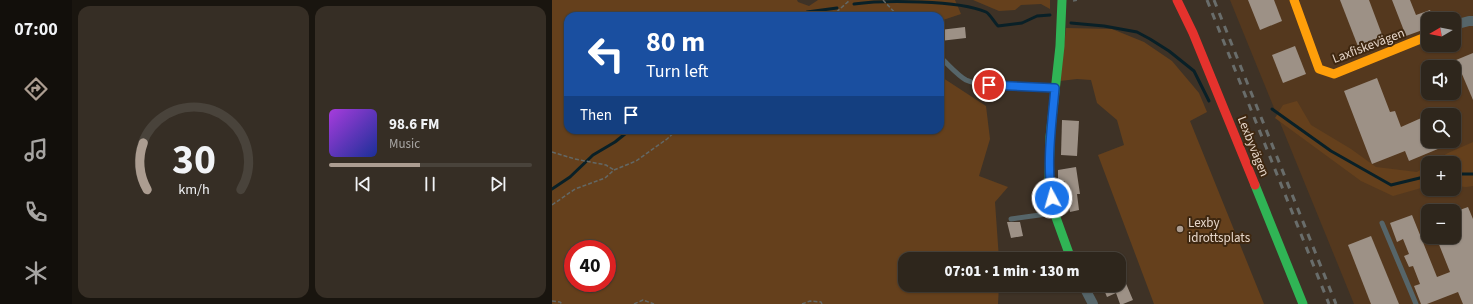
<!DOCTYPE html>
<html lang="en">
<head>
<meta charset="utf-8">
<style>
	:root { --surface:#2e261c; --page:#362e25; --text:#f1f3f6; --muted:#a7a5a3; --line:#49433b; --accent:#ac9d91 }
	body { margin:0; font-family:"Source Sans 3",sans-serif; background:var(--page); color:var(--text); height:100vh; display:flex; flex-direction:column; font-size:15px; white-space:nowrap }
	* { box-sizing:border-box; margin:0 }
	p { font-size:13px; color:var(--muted) }
	.icon { flex:none; width:22px; height:22px; fill:none; stroke:currentColor; stroke-width:2; stroke-linecap:round; stroke-linejoin:round }
	.map { position:relative; flex:1; overflow:hidden }
	.details { display:flex; flex-direction:column; gap:6px; padding:6px; background:#19150f; width:480px }
	.details>* { flex:none }
	.guide { position:absolute; left:12px; top:12px; width:380px; height:122px; border-radius:12px; box-shadow:0 1px 3px #0004,0 0 0 1px var(--line); background:#1a4fa0; color:#fff; overflow:hidden }
	.needle { width:26px; rotate:260deg }
	.buttons { position:absolute; left:869px; top:12px; display:grid; gap:8px }
	.buttons a { display:grid; place-items:center; width:40px; height:40px; border-radius:8px; background:var(--surface); box-shadow:0 1px 3px #0004,0 0 0 1px var(--line); font-size:20px }
	.speed { position:absolute; left:12px; top:240px; display:flex; gap:8px; font-size:20px; font-weight:700; text-align:center }
	.speed>* { display:grid; place-content:center; width:52px; height:52px; border-radius:50%; background:var(--surface); box-shadow:0 1px 3px #0004,0 0 0 1px var(--line); line-height:1 }
	.speed .limit { border:6px solid #d22; background:#fff; color:#111 }
	.pin { position:absolute; display:grid; place-items:center; width:34px; height:34px; color:#fff; margin:-17px; border:2px solid #fff; border-radius:50%; box-shadow:0 1px 4px #0007 }
	.me { position:absolute; width:44px; margin:-22px; rotate:354deg; stroke-linejoin:round; filter:drop-shadow(0 0 3px #0008) }
	.turn { display:flex; align-items:center; gap:14px; height:84px; padding:0 16px; font-size:18px }
	.turn .icon { width:52px; height:52px; stroke-width:2.5 }
	.turn b { display:block; font-size:28px; line-height:34px }
	.then { display:flex; align-items:center; height:38px; padding:0 16px; background:#0003; gap:8px; font-size:15px }
	.details .tile { flex:1; display:flex; flex-direction:column; justify-content:center; gap:6px; min-width:0; padding:0 14px; border-radius:12px; background:var(--page) }
	.details .dial { align-items:center; gap:0 }
	.dial svg { height:104px; overflow:visible; fill:none; stroke:var(--line); stroke-width:7; stroke-linecap:round; text-anchor:middle }
	.dial text { fill:var(--text); stroke:none }
	.song { display:flex; align-items:center; gap:12px }
	.cover { width:48px; height:48px; border-radius:6px; background:linear-gradient(135deg,hsl(280 70% 55%),hsl(230 70% 35%)) }
	.played { height:4px; border-radius:2px; background:linear-gradient(90deg,var(--accent) 45%,var(--line) 45%) }
	.keys { display:flex; justify-content:space-around; direction:ltr }
	.details .tiles { flex:1; display:grid; gap:6px; grid-template-columns:repeat(2,1fr) }
	.trip { position:absolute; left:346px; top:252px; width:228px; height:40px; border-radius:12px; background:var(--surface); box-shadow:0 1px 3px #0004,0 0 0 1px var(--line); font-weight:800; line-height:40px; text-align:center }
	main { display:flex; flex:1; min-height:0 }
	.tabs { display:flex; flex-direction:column; width:72px; justify-content:space-around; align-items:center; background:#120f0b; color:var(--muted) }
	.tabs .icon { width:28px; height:28px }
	.tabs .on { color:var(--accent) }
	.tabs b { font-size:18px; color:var(--text) }
	.map>svg:first-child { display:block }
	.built { fill:#54381e; fill-rule:evenodd }
	.green { fill:#65401c; fill-rule:evenodd }
	.lines { fill:none; stroke-linecap:round; stroke-linejoin:round }
	.stream { stroke:#092027; stroke-width:3 }
	.building { fill:#9d9186 }
	.path { stroke:#636866; stroke-width:1.5; stroke-dasharray:4 2; stroke-linecap:butt }
	.lane { stroke:#566569; stroke-width:5 }
	.street { stroke:#566569; stroke-width:10 }
	.fast { stroke:#30b455; stroke-width:9 }
	.slow { stroke:#ff9f0a; stroke-width:9 }
	.jam { stroke:#e5322d; stroke-width:9 }
	.rail { stroke:#696d6b; stroke-width:3; stroke-dasharray:7 7; stroke-linecap:butt }
	.route-casing { stroke:#114b97; stroke-width:10 }
	.route { stroke:#1a73e8; stroke-width:7 }
	.poi-dot { fill:#ac9d91; stroke:#3e2710; stroke-width:1.5 }
	.labels { text-anchor:middle; stroke-width:4; stroke-linejoin:round; paint-order:stroke }
	.street-label { font-size:13px; fill:#e7d7ca; stroke:#3e2710 }
	.poi-label { font-size:13px; fill:#e7d7ca; stroke:#3e2710; text-anchor:start }
</style>
</head>
<body>
<main>
<nav class="tabs">
<b>07:00</b>
<svg class="icon on" aria-label="directions" viewBox="0 0 24 24"><path d="M12 3l9 9-9 9-9-9zM9 14v-3h6M13 9l2 2-2 2"/></svg>
<svg class="icon" aria-label="music" viewBox="0 0 24 24"><path d="M9 18V5l10-2v13"/><circle cx="6" cy="18" r="3"/><circle cx="16" cy="16" r="3"/></svg>
<svg class="icon" aria-label="phone" viewBox="0 0 24 24"><path d="M5 4h4l2 5-3 2q2 4 5 5l2-3 5 2v4C11 20 4 13 5 4z"/></svg>
<svg class="icon" aria-label="climate" viewBox="0 0 24 24"><path d="M12 3v18M4 7l16 10M4 17L20 7"/></svg>
</nav>
<section class="details">
<div class="tiles">
<div class="tile dial"><svg viewBox="0 0 100 80">
<path d="M14 69A42 42 0 1 1 86 69"/>
<path d="M14 69A42 42 0 0 1 11 33" stroke="#ac9d91"/>
<text x="50" y="56" font-size="32" font-weight="700">30</text>
<text x="50" y="72" font-size="11">km/h</text>
</svg></div>
<div class="tile">
<div class="song"><i class="cover"></i><div><b>98.6 FM</b><p>Music</p></div></div>
<div class="played"></div>
<div class="keys"><svg class="icon" aria-label="previous" viewBox="0 0 24 24"><path d="M18 5L8 12l10 7zM5 5v14"/></svg><svg class="icon" aria-label="pause" viewBox="0 0 24 24"><path d="M8 5v14M16 5v14"/></svg><svg class="icon" aria-label="next" viewBox="0 0 24 24"><path d="M6 5l10 7-10 7zM19 5v14"/></svg></div>
</div>
</div>
</section>
<div class="map">
<svg width="921" height="304" viewBox="0 0 921 304">
	<rect width="100%" height="100%" fill="#3e3226"/>
	<path class="built" d="M678 0H921V304H802ZM876 19H902V45H876ZM876 67H902V93H876ZM876 115H902V141H876ZM876 163H902V189H876ZM876 211H902V237H876Z"/>
	<g class="green">
		<path d="M0 0H245L246 2 257 6 266 0H403L409 14 388 21V16H16V130H388V76L434 106 438 139 427 176 456 187 443 202 447 259H353V285H447L446 304H0ZM21 249H55V283H21Z"/>
		<polygon points="421,0 498,0 498,9 489,4 469,5 463,10 447,11"/>
		<polygon points="514,28 560,29 592,42 620,61 647,93 655,112 638,121 712,304 602,304 546,155 572,145 565,120 545,103 539,80 525,79 508,81"/>
		<polygon points="745,101 759,125 799,149 824,167 865,172 876,165 876,186 841,196 809,181 723,118 731,105"/>
		<polygon points="921,142 921,186 914,187 902,186 902,163 879,163 896,153"/>
	</g>
	<g class="lines">
		<g class="stream">
			<path d="M302 4C331 0 407 0 434 12 438 14 442 22 446 26L470 23 485 16 498 15"/>
			<polyline points="249,16 255,12 285,8"/>
			<polyline points="519,23 552,26 585,32 598,39 617,51 642,71 657,101"/>
			<polyline points="720,109 779,151 839,185 876,176"/>
			<polyline points="902,174 921,174"/>
			<polyline points="0,189 18,177 41,155 63,142 78,130"/>
		</g>
	</g>
	<g class="building">
		<polygon points="696,0 722,0 730,21 708,30"/>
		<polygon points="788,0 817,0 832,40 807,49"/>
		<polygon points="840,0 858,0 864,15 878,10 881,19 876,19 876,28 854,36"/>
		<polygon points="413,27 414,38 388,41 388,30"/>
		<polygon points="743,46 754,74 731,83 720,55"/>
		<polygon points="921,53 921,100 904,60"/>
		<polygon points="825,78 838,112 843,111 849,127 876,115 876,141 905,141 857,161 853,151 820,164 792,91"/>
		<polygon points="510,120 527,121 525,156 509,155"/>
		<polygon points="524,167 528,194 525,194 527,210 518,212 513,181 506,182 506,170"/>
		<polygon points="916,207 921,219 921,304 911,304 906,292 875,304 869,304 862,286 868,284 861,266 857,267 852,256 857,254 851,239 845,242 838,223 860,215 885,277 898,272 884,237 902,237 902,212"/>
		<polygon points="455,222 468,222 471,236 459,238"/>
		<polygon points="819,236 847,304 819,304 796,245"/>
		<polygon points="567,267 581,300 571,304 568,304 564,293 555,297 550,285 567,285"/>
	</g>
	<g class="lines">
		<g class="path">
			<polyline points="331,0 346,16"/>
			<polyline points="521,1 526,0"/>
			<polyline points="280,16 298,0"/>
			<polyline points="0,152 23,159 54,165 62,170"/>
			<polyline points="0,205 23,189 53,178 62,170 84,161 115,139 125,130"/>
			<polyline points="0,301 8,302 10,304"/>
			<polyline points="82,304 91,300 102,304"/>
			<polyline points="250,304 258,301 269,302 270,304"/>
		</g>
		<g class="lane">
			<path d="M388 57C396 64 405 75 414 80 433 89 480 87 502 88"/>
			<polyline points="459,219 502,213"/>
			<polyline points="830,223 864,304"/>
		</g>
		<g class="street">
			<polyline points="902,25 917,21 921,21"/>
			<polyline points="531,285 541,304"/>
		</g>
		<g class="fast">
			<polyline points="510,0 508,46 498,137 497,183 502,212 519,259"/>
			<polyline points="703,185 751,304"/>
		</g>
		<polyline class="slow" points="742,0 767,69 782,74 876,36"/>
		<polyline class="jam" points="625,0 641,33 703,185"/>
		<g class="rail">
			<polyline points="655,0 777,304"/>
			<polyline points="662,0 784,304"/>
		</g>
	</g>
	<g class="lines">
		<g class="route-casing">
			<path id="route" d="M437 85 503 88C500 123 494 163 500 198"/>
		</g>
		<use href="#route" class="route"/>
	</g>
	<circle class="poi-dot" cx="628" cy="229" r="4"/>
	<g class="labels">
		<g class="street-label">
			<text transform="translate(816 45) rotate(-21)" y="5">Laxfiskevägen</text>
			<text transform="translate(702 146) rotate(68)" y="5">Lexbyvägen</text>
		</g>
		<g class="poi-label">
			<text x="636" y="227">Lexby<tspan x="636" dy="15">idrottsplats</tspan></text>
		</g>
	</g>
</svg>
<div class="buttons">
<a><svg class="needle" viewBox="-14 -14 28 28"><path d="M0-13l5 13h-10z" fill="#e53935"/><path d="M0 13l5-13h-10z" fill="#a7a5a3"/></svg></a>
<a><svg class="icon" aria-label="sound" viewBox="0 0 24 24"><path d="M4 9h4l5-4v14l-5-4H4zM17 9q2 3 0 6"/></svg></a>
<a><svg class="icon" aria-label="search" viewBox="0 0 24 24"><circle cx="10" cy="10" r="6"/><path d="M15 15l6 6"/></svg></a>
<a>+</a>
<a>−</a>
</div>
<div class="speed"><div class="limit">40</div></div>
<div class="pin" style="left:437px;top:85px;background:#d93025"><svg class="icon" aria-label="arrive" viewBox="0 0 24 24"><path d="M6 21V4h12l-3 4 3 4H6"/></svg></div>
<svg class="me" style="left:500px;top:198px" viewBox="-20 -20 40 40"><circle r="17" fill="#1a73e8" stroke="#fff" stroke-width="3"/><path d="M0-11L8 9 0 5-8 9z" fill="#fff"/></svg>
<div class="trip">07:01 · 1 min · 130 m</div>
<div class="guide">
<div class="turn"><svg class="icon" aria-label="left" viewBox="0 0 24 24"><path d="M17 20v-9H6M10 6l-5 5 5 5"/></svg><div><b>80 m</b>Turn left</div></div>
<div class="then">Then<svg class="icon" aria-label="arrive" viewBox="0 0 24 24"><path d="M6 21V4h12l-3 4 3 4H6"/></svg></div>
</div>
</div>
</main>
</body>
</html>
